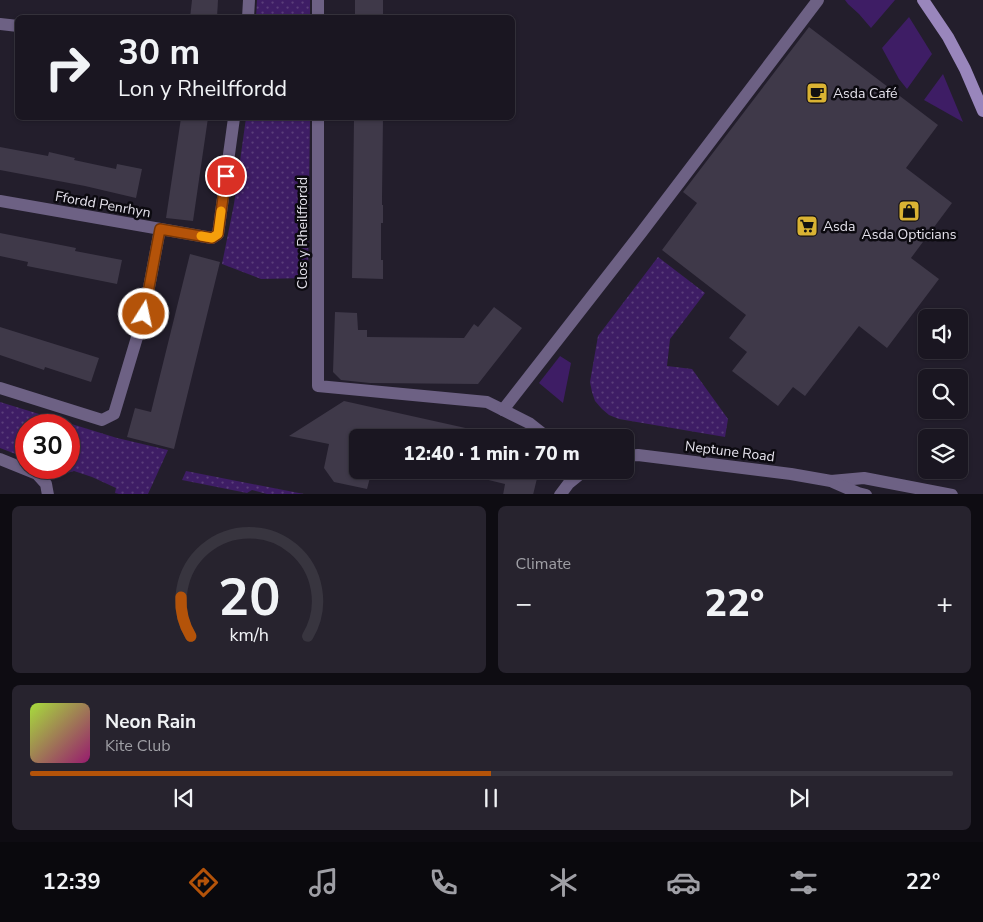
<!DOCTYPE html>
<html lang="en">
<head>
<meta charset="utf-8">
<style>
	:root { --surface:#1a1621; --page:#27232e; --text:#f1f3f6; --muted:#9f9fa5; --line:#38353f; --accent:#b45309 }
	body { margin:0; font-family:"Nunito Sans",sans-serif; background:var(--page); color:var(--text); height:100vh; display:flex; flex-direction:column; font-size:19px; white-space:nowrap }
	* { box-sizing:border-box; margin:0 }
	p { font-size:16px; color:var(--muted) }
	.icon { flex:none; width:28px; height:28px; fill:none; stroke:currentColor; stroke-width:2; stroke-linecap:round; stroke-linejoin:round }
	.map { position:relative; height:494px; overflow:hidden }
	.drawer { display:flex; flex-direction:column; gap:12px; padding:12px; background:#0e0c12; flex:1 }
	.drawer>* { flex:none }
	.top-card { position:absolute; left:15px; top:15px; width:500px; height:105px; border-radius:8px; box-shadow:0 1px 4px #0004,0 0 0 1px var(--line); background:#1a1621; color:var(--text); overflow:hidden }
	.controls { position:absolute; left:918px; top:309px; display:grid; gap:10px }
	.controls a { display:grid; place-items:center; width:50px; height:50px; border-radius:8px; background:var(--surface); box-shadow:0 1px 4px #0004,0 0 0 1px var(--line); font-size:25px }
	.speed { position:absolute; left:15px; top:414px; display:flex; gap:10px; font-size:25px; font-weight:700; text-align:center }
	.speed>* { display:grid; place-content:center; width:65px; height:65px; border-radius:50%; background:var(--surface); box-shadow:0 1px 4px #0004,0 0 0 1px var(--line); line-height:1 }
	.speed .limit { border:8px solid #d22; background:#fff; color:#111 }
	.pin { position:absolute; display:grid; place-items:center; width:42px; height:42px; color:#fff; margin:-21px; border:2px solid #fff; border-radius:50%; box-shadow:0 1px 5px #0007 }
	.me { position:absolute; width:55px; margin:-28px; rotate:10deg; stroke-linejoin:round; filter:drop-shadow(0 0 4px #0008) }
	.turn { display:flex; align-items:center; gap:18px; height:105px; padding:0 20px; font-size:22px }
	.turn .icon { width:65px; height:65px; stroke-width:2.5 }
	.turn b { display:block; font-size:35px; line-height:42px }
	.big { font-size:38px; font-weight:800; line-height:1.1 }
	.drawer .card { flex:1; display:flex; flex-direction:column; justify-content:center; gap:8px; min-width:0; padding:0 18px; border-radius:8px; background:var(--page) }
	.drawer .dial { align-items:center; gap:0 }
	.dial svg { height:130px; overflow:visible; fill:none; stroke:var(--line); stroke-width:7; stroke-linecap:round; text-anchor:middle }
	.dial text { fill:var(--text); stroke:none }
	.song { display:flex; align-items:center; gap:15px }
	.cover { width:60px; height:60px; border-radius:8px; background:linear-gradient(135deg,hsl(80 70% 55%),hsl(320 70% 35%)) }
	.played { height:5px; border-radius:2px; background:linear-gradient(90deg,var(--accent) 50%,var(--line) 50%) }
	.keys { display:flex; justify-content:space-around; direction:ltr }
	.heat { display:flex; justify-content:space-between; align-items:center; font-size:28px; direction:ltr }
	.drawer .tiles { flex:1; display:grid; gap:12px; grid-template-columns:1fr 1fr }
	.card:last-child { grid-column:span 2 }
	.trip { position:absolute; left:349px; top:429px; width:285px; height:50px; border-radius:8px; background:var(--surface); box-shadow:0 1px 4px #0004,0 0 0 1px var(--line); font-weight:800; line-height:50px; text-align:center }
	.tab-bar { display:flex; height:80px; justify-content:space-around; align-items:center; background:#0a090d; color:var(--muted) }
	.tab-bar .icon { width:35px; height:35px }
	.tab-bar .on { color:var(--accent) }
	.tab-bar b { font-size:22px; color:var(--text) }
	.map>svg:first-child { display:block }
	.grass { fill:url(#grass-dots) }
	.garden { fill:#3e1d65 }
	.building { fill:#3f3949 }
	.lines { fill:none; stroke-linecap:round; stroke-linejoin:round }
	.street { stroke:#6d6184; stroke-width:12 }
	.secondary { stroke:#9986bc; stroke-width:12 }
	.route-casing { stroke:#753606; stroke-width:12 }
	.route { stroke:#b45309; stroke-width:9 }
	.slow { stroke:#f59e0b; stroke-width:9 }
	.labels { text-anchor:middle; stroke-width:5; stroke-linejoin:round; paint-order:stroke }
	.poi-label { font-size:14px; fill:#e5e2ec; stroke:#0c0a10; text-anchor:start }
	.street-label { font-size:14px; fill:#e5e2ec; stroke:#0c0a10 }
</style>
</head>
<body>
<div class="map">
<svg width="983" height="495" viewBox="0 0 983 495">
	<defs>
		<pattern id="grass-dots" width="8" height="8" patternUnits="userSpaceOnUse" patternTransform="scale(1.25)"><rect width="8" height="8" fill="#3e1d65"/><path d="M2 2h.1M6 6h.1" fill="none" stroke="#5a3e7b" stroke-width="1.8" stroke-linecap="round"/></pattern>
	</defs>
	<rect width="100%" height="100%" fill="#231e2c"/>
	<g class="grass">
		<polygon points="257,0 310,0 310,17 256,17"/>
		<polygon points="246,118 310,118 308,278 261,279 222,264 234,204"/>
		<polygon points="658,257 705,293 670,339 667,366 692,369 728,419 725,437 619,419 609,415 602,409 595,401 592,392 590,382 598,336"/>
		<polygon points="0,402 117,438 168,450 148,494 119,494 115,493 116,488 92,477 74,471 67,473 53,468 69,468 69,425 26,425 26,458 0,448"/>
		<polygon points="186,471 304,494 267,494 252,490 247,493 182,480"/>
	</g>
	<g class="garden">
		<polygon points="845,0 895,0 871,28 859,14 848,4"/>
		<polygon points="909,17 932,54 907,89 899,79 882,48"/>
		<polygon points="943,74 963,122 924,100"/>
		<polygon points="560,356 571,363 563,403 539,383"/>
	</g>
	<g class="building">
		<polygon points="192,0 218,0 217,18 190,18"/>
		<rect x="355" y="0" width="28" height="18"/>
		<polygon points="809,27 938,125 906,168 952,203 911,258 939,279 887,348 859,326 805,396 793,387 778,406 732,371 747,352 729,338 746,315 662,250 697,203 683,192"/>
		<polygon points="181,118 208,118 193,221 166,218"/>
		<polygon points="354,118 383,118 382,197 382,205 383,205 383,223 381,223 381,260 383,260 383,279 352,278"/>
		<polygon points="0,147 48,156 49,152 75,158 74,160 116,169 117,164 142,169 136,198 85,186 0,170"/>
		<polygon points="0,233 76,248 75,251 122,260 117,284 27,266 28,262 0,256"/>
		<polygon points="190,254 220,262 174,449 127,437 135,408 151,412"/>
		<polygon points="494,307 522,328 478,384 370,383 341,380 333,372 335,312 357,313 358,330 367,330 367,337 464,338 474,324 478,327"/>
		<polygon points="0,327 99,358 91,382 45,367 44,370 0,355"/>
		<polygon points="344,401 479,431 479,438 358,438 358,470 372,470 367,489 334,482 324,468 329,444 289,436"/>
		<polygon points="473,470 539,470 533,495 503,495 505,484 472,476"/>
	</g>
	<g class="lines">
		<g class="street">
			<polyline points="248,18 249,0"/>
			<polyline points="318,18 318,0"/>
			<polyline points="0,24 18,26"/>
			<polyline points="318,118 318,386 487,402 529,423 548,438"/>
			<polyline points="0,201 212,238 218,234 234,118"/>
			<polyline points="0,388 102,420 114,414 144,314 160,229"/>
			<polyline points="503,410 641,233 818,0"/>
			<polyline points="625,456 638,455 791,474 831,481 864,478 952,495"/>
			<polyline points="0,459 37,474 46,484 48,495"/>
			<polyline points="833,482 858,493 866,495"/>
			<polyline points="560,495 569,483 585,470"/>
		</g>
		<polyline class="secondary" points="923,0 948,37 965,69 983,111"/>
	</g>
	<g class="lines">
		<g class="route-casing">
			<polyline id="route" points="144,314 160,229 212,238 218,234 226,176"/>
		</g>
		<use href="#route" class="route"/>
		<polyline class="slow" points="201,236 212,238 218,234 221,211"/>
	</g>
	<defs>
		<g id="cafe-square" transform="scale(1.125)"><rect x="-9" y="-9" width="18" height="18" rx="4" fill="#dab333" stroke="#0c0a10"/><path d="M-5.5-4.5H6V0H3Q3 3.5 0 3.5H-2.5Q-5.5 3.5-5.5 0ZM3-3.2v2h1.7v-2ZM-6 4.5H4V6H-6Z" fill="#111"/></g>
		<g id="shop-square" transform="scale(1.125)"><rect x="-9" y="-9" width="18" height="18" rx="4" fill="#dab333" stroke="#0c0a10"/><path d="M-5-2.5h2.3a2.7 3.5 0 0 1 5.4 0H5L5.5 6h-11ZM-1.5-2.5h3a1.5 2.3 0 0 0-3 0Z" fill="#111"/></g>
		<g id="supermarket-square" transform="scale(1.125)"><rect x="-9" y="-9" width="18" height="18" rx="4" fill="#dab333" stroke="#0c0a10"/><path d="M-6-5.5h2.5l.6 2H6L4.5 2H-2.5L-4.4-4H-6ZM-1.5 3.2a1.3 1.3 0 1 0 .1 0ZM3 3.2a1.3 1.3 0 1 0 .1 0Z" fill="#111"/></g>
	</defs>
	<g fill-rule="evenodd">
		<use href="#cafe-square" x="817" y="93"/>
		<use href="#shop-square" x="909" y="211"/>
		<use href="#supermarket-square" x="807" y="226"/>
	</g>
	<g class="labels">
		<g class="poi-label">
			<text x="833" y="98">Asda Café</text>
			<text x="823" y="231">Asda</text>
			<text x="909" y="239" text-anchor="middle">Asda Opticians</text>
		</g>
		<g class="street-label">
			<text transform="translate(103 204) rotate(10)" y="5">Ffordd Penrhyn</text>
			<text transform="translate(302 233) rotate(-90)" y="5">Clos y Rheilffordd</text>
			<text transform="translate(730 451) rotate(7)" y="5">Neptune Road</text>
		</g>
	</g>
</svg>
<div class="controls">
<a><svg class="icon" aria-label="sound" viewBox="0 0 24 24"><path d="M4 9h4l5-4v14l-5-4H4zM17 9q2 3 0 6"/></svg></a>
<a><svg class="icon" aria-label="search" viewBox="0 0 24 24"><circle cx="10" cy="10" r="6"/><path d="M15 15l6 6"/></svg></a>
<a><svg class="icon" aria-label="layers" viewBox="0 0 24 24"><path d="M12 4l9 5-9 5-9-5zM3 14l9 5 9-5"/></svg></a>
</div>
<div class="speed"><div class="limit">30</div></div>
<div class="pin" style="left:226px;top:176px;background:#d93025"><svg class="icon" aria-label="arrive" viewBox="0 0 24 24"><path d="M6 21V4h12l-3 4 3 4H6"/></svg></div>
<svg class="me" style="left:144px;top:314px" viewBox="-20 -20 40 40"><circle r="17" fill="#b45309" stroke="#fff" stroke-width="3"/><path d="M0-11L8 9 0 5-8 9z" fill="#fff"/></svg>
<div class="trip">12:40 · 1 min · 70 m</div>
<div class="top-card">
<div class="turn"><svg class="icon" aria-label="right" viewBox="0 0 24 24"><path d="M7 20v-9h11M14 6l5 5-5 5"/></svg><div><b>30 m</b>Lon y Rheilffordd</div></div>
</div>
</div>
<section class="drawer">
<div class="tiles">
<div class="card dial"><svg viewBox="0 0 100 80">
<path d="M14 69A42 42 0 1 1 86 69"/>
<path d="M14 69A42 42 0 0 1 8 45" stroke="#b45309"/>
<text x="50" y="56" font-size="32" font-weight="700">20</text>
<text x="50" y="72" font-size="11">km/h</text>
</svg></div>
<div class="card"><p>Climate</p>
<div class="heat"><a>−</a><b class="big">22°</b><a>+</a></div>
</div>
<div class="card">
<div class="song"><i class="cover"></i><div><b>Neon Rain</b><p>Kite Club</p></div></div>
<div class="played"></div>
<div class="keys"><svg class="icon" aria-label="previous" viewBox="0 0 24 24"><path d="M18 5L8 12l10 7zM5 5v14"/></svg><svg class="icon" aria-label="pause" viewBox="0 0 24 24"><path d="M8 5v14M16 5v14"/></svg><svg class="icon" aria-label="next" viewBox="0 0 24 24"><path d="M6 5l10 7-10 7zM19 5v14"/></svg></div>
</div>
</div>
</section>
<nav class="tab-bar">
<b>12:39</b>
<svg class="icon on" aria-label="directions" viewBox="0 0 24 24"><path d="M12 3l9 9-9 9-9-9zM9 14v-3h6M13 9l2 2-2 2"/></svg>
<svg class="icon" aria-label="music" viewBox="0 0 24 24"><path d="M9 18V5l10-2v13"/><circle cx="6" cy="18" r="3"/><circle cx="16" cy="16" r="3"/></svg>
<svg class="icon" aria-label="phone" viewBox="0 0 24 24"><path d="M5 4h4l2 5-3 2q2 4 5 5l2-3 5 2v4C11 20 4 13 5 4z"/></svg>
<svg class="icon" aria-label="climate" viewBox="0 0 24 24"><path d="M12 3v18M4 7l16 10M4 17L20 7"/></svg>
<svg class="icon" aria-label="car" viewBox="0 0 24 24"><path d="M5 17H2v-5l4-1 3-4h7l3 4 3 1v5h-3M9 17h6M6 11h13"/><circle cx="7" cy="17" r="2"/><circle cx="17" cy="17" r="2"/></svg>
<svg class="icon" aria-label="filters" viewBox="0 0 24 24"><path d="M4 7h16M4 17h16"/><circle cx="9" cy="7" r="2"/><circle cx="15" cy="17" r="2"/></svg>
<b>22°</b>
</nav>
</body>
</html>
